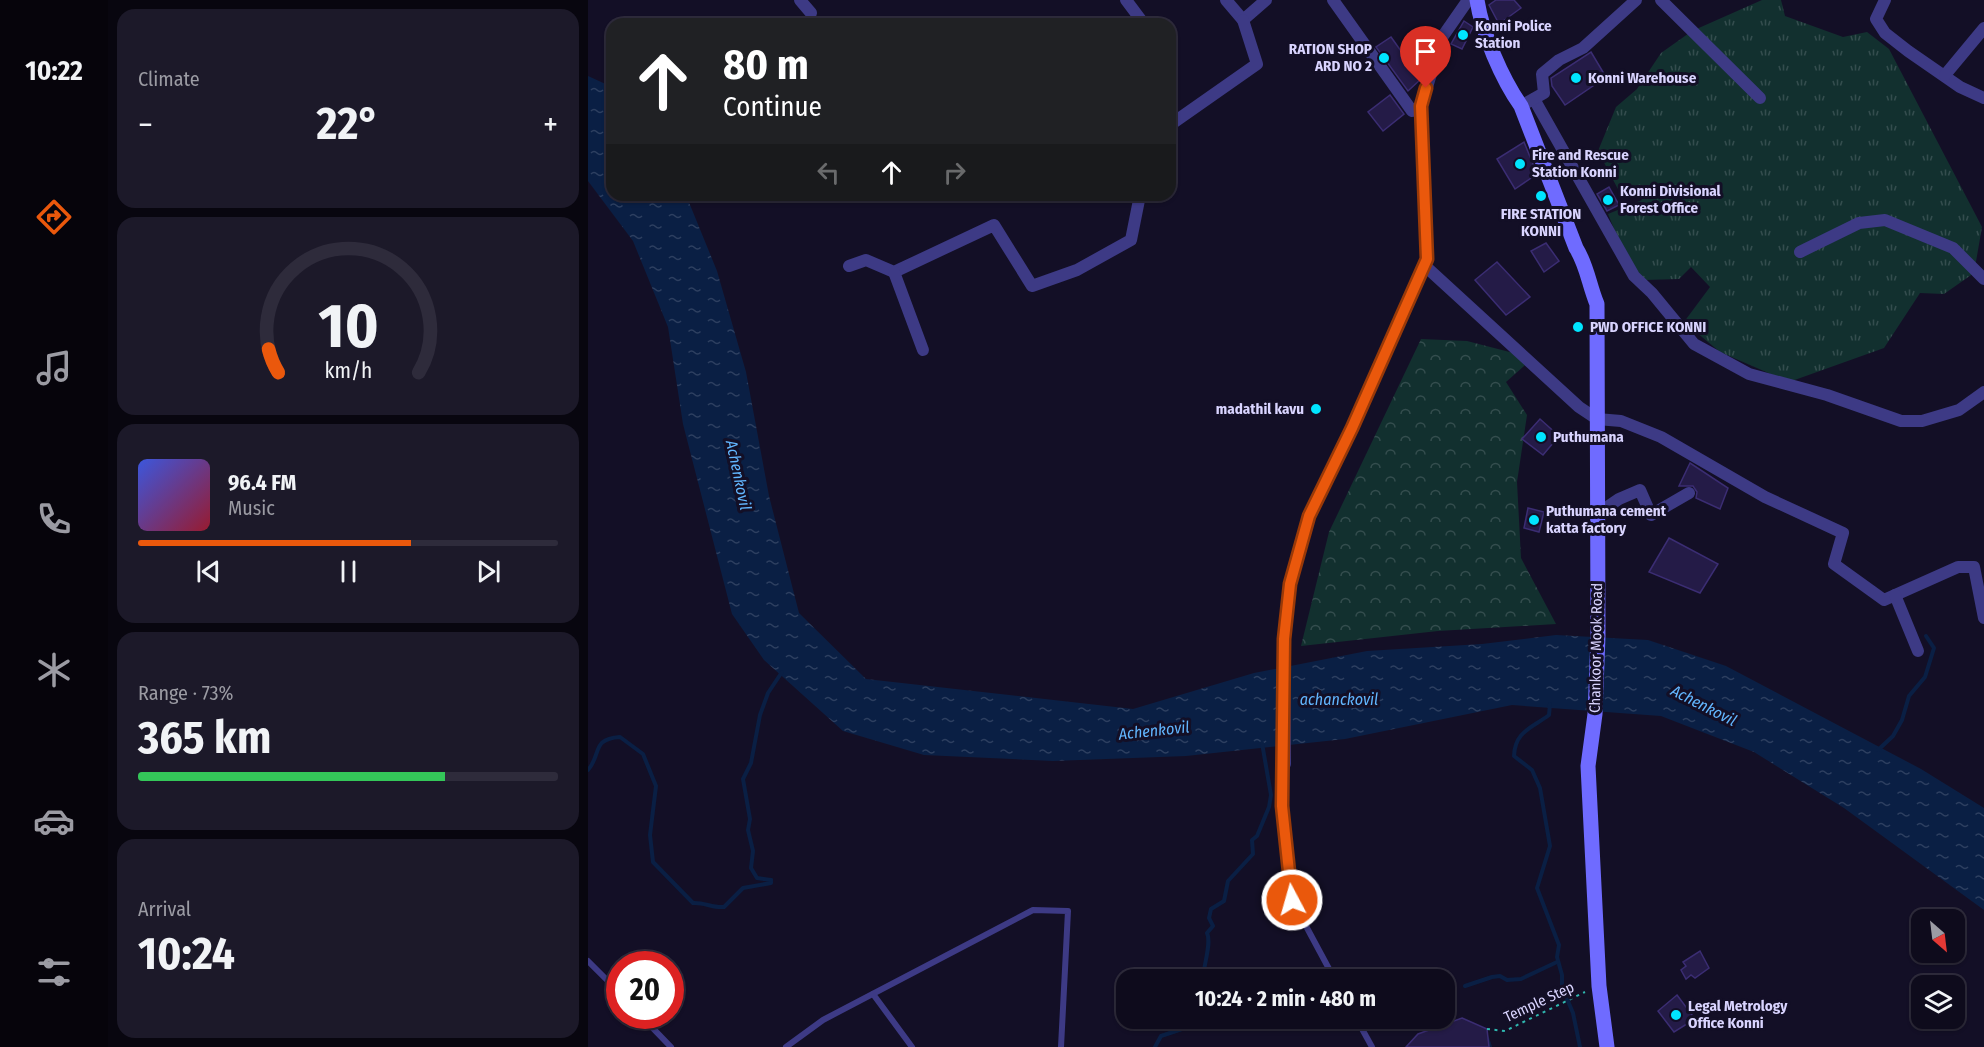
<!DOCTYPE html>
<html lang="en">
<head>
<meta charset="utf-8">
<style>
	:root { --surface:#0e0b1c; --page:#1c1929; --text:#f1f3f6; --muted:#9b9ba3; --line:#2e2b3b; --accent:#ea580c }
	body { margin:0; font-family:"Fira Sans Condensed",sans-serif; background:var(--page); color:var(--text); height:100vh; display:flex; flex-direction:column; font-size:22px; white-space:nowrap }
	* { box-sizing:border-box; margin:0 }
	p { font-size:20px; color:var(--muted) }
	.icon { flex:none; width:33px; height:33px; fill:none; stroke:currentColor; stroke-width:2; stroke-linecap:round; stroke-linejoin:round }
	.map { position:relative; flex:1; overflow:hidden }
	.panel { display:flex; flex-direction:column; gap:9px; padding:9px; background:#08060f; width:480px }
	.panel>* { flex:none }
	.guide { position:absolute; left:18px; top:18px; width:570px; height:183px; border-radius:18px; box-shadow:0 2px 4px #0004,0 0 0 2px var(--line); background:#202124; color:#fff; overflow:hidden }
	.needle { width:39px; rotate:152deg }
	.controls { position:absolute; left:1323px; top:909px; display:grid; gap:12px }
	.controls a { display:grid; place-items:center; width:54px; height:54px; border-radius:12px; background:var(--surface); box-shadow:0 2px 4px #0004,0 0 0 2px var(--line); font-size:30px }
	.speed { position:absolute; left:18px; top:951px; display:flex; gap:12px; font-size:30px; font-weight:700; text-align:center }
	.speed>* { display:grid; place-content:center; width:78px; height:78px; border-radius:50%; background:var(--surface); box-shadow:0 2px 4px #0004,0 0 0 2px var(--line); line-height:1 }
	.speed .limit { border:9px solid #d22; background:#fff; color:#111 }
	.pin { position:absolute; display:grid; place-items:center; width:51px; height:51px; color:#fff; margin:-62px -26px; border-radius:50% 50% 50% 0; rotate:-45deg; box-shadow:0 0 6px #0007 }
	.pin .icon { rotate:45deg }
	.me { position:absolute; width:66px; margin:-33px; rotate:354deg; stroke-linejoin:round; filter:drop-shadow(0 0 4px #0008) }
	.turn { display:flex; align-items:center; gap:21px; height:126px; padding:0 18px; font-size:27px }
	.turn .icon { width:78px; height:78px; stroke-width:2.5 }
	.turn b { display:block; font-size:42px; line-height:51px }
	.lanes { display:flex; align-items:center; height:57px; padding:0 18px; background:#0003; justify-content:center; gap:30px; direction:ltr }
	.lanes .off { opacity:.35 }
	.big { font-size:45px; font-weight:700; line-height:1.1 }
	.panel .card { flex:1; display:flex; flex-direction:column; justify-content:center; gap:9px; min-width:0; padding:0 21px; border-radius:18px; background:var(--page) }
	.panel .dial { align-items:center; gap:0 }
	.dial svg { height:156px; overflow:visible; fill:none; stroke:var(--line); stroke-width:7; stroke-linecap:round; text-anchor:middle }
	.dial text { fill:var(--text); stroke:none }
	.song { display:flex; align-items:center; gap:18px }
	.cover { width:72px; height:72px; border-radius:9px; background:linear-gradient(135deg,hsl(230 70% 55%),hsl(350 70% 35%)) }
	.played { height:6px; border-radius:3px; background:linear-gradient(90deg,var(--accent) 65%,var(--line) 65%) }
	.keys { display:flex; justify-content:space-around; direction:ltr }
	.heat { display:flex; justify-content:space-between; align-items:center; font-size:33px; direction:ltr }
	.charge { height:9px; border-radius:4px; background:linear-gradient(90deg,#34c759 73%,var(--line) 0) }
	.trip { position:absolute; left:528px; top:969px; width:339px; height:60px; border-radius:18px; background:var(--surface); box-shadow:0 2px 4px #0004,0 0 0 2px var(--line); font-weight:700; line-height:60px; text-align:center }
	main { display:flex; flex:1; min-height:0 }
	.dock { display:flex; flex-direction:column; width:108px; justify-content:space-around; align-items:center; background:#06040b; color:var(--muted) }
	.dock .icon { width:42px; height:42px }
	.dock .current { color:var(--accent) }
	.dock b { font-size:27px; color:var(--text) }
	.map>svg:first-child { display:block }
	.forest { fill:url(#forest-crowns) }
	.park { fill:url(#park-tufts) }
	.water { fill:url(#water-ripples) }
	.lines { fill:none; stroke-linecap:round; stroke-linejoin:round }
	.stream { stroke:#0a1f44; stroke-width:4 }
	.building { fill:#241b47; stroke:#3b2d73; stroke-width:1.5 }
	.path { stroke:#2fb8b0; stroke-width:2; stroke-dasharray:3 4.5; stroke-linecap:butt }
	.lane { stroke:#3d3a85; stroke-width:6 }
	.street { stroke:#3d3a85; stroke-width:12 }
	.secondary { stroke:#6f6bff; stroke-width:15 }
	.route-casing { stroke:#983908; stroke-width:15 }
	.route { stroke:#ea580c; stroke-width:10 }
	.poi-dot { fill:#00e5ff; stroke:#130f26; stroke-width:2 }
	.labels { text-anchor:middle; stroke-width:6; stroke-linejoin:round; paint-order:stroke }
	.poi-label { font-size:15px; font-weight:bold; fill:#d9d4ff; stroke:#130f26; text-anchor:start }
	.street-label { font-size:15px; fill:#d9d4ff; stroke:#130f26 }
	.water-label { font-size:16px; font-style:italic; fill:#62b6ff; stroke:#130f26 }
</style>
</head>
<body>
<main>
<nav class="dock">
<b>10:22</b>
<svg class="icon current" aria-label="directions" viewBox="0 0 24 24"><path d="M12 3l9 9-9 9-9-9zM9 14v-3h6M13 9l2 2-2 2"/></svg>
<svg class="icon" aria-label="music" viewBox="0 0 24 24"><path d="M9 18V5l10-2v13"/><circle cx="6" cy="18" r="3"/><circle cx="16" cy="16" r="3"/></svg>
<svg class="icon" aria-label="phone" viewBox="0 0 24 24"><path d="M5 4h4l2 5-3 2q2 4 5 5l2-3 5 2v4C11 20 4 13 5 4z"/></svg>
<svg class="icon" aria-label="climate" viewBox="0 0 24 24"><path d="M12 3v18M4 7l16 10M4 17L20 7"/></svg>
<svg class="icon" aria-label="car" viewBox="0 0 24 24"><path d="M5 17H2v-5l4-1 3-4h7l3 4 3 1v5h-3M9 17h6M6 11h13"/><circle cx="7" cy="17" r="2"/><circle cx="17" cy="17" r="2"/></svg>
<svg class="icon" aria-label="filters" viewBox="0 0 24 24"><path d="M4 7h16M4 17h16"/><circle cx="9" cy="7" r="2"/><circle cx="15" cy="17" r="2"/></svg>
</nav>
<section class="panel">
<div class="card"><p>Climate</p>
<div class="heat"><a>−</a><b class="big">22°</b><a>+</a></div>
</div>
<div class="card dial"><svg viewBox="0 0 100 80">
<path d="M14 69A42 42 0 1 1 86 69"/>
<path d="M14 69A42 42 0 0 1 9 57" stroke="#ea580c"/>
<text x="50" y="56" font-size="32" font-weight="700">10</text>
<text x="50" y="72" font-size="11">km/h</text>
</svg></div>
<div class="card">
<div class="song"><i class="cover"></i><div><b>96.4 FM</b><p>Music</p></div></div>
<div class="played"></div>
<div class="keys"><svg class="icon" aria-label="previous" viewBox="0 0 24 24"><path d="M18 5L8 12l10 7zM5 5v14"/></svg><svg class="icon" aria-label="pause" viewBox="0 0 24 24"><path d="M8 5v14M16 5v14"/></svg><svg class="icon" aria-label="next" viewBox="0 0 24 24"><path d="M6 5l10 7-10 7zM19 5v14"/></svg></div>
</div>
<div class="card"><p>Range · 73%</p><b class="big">365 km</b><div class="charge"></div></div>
<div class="card"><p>Arrival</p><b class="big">10:24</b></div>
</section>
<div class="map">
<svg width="1396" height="1047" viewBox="0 0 1396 1047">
	<defs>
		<pattern id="forest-crowns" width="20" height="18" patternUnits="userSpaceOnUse" patternTransform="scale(1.5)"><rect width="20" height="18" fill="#12302f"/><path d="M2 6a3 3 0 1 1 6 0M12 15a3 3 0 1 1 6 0" fill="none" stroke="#344d4e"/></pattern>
		<pattern id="park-tufts" width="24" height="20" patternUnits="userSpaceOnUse" patternTransform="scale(1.5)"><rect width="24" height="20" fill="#12302f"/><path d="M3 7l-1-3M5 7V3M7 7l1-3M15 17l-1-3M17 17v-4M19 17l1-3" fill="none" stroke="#344d4e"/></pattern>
		<pattern id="water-ripples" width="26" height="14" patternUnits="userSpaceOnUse" patternTransform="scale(1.5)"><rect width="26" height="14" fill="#0a1f44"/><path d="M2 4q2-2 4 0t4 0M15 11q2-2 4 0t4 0" fill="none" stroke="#2d3f60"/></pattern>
	</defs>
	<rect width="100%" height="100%" fill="#130f26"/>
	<polygon class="forest" points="833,339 879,341 945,358 918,382 939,415 929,482 933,558 968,624 850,631 713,646 741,532"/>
	<polygon class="park" points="1174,0 1193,0 1197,16 1255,37 1279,32 1301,49 1394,227 1386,273 1356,294 1332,293 1296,348 1201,382 1132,352 1096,322 1122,287 1103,267 1091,279 1056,280 1042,268 1020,214 1054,200 1046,188 1032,193 1010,151 1028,107 1049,89 1073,53 1104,31"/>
	<polygon class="water" points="0,76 24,87 24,195 98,195 129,271 158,372 181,496 211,613 278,679 545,709 666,673 779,651 894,644 968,635 1060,640 1138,666 1333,769 1396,808 1396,910 1256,808 1166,752 1073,716 924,705 757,739 598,756 465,761 336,755 255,731 176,660 144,614 95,424 80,327 45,241 0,181"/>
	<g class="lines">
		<g class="stream">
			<path d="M962 704 961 715C944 728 927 731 926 756L944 770 952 788 962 846 949 888 971 945 969 957 974 975V987L985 1013 992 1047"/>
			<polyline points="1290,750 1305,736 1314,720 1321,696 1337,677 1346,648 1338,636"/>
			<path d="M0 770C14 754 3 739 32 737L55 754 68 786 62 835 65 862 105 903C116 902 124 908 136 907L155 888 183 883V880"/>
			<polyline points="183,880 169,878 163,868 165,851 160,830 162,819 155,779 163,763 172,715 180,693 194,672"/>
			<path d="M615 980C615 966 624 943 619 933L625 926 621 918 623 909 636 901 640 881 665 854 664 840 669 836 681 807 683 795 674 743"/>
			<polyline points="877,986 904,977 912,976 919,980 933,979 969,962"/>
			<polyline points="899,1038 902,1047"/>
			<polyline points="567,1047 573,1036 594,1029 606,1018"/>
		</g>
	</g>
	<g class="building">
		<polygon points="908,0 926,0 933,8 911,24 901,5"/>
		<polygon points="876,21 885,27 874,49 863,44"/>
		<polygon points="803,37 833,79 820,91 788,47"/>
		<polygon points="1003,52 1018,77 977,105 964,86 963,78"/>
		<polygon points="802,95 816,114 795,131 780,112"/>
		<polygon points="936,142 949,174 927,189 909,159"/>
		<polygon points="1021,187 1031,205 1019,211 1009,194"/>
		<polygon points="958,243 971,261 956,272 943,251"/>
		<polygon points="909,262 942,297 918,315 887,280"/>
		<polygon points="952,419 971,436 955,455 934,439"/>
		<polygon points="1102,463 1140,488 1132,509 1108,498 1109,492 1105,486 1091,486"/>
		<polygon points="940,508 956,512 951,532 936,528"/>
		<polygon points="1081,538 1130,564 1112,593 1061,572"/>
		<polygon points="1112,951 1121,968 1107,978 1103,975 1098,979 1093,970 1098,966 1095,962"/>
		<polygon points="1089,995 1107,1019 1086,1032 1070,1011"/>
		<polygon points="874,1018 899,1029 901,1047 818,1047 830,1034"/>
	</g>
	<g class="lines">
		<polyline class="path" points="899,1029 917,1031 997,992"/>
		<g class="lane">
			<polyline points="697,764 694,806 704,900 747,980"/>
			<polyline points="0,961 32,993"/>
			<polyline points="285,994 324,1047"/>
			<polyline points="53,1016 83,1047"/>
			<polyline points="768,1018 784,1047"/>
			<polyline points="198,1047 235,1020 445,910 480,911 473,1047"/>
		</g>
		<g class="street">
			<polyline points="212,0 223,13"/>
			<polyline points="538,0 556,24"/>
			<polyline points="638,0 655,20 678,0"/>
			<polyline points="745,0 824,111"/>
			<polyline points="1073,0 1172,98"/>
			<polyline points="1297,0 1288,19 1297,33 1320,51 1372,87 1396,98"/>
			<polyline points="1357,75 1396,28"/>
			<polyline points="946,99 1046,276 1064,293 1106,344 1161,374 1239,395 1313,421 1334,421 1371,410 1396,392"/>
			<polyline points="940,102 956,93 954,74 971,60 995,48 1048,0"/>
			<polyline points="582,125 669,64 655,20"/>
			<polyline points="1212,252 1271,223 1297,220 1365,248 1396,279"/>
			<polyline points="836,265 991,407 1009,419 1033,421 1073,437 1177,497 1255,533 1246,564 1296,600 1370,567 1386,567 1396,618"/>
			<polyline points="261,266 278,260 306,272 406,225 444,286 489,270 543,240 552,195"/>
			<polyline points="306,272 335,350"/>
			<polyline points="1009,514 1031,499 1052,490 1063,515 1101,493"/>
			<polyline points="1307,595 1330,651"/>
			<polyline points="697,764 696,639 702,584 721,516 764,428 839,259 833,106 855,36 880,0"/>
		</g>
		<path class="secondary" d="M889 0C894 33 914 79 933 106L988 248C999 265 1001 285 1009 304L1010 636 1007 714 1000 766 1011 986 1019 1047"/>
	</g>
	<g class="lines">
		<g class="route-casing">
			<polyline id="route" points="704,900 694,806 696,639 702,584 721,516 764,428 839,259 833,106 838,88"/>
		</g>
		<use href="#route" class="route"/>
	</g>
	<g class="poi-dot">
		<circle cx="875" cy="35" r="6"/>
		<circle cx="796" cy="58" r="6"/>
		<circle cx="988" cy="78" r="6"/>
		<circle cx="932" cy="164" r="6"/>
		<circle cx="953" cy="196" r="6"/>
		<circle cx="1020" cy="200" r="6"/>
		<circle cx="990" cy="327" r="6"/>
		<circle cx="728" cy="409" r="6"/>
		<circle cx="953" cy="437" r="6"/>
		<circle cx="946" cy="520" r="6"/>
		<circle cx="1088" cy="1015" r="6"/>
	</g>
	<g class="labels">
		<g class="poi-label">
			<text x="887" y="31">Konni Police<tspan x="887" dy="17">Station</tspan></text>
			<text x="784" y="54" text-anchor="end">RATION SHOP<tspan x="784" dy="17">ARD NO 2</tspan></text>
			<text x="1000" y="83">Konni Warehouse</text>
			<text x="944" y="160">Fire and Rescue<tspan x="944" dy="17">Station Konni</tspan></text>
			<text x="1032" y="196">Konni Divisional<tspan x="1032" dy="17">Forest Office</tspan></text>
			<text x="953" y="219" text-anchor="middle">FIRE STATION<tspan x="953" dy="17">KONNI</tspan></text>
			<text x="1002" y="332">PWD OFFICE KONNI</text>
			<text x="716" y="414" text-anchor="end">madathil kavu</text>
			<text x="965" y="442">Puthumana</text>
			<text x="958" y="516">Puthumana cement<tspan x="958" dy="17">katta factory</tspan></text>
			<text x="1100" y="1011">Legal Metrology<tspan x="1100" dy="17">Office Konni</tspan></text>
		</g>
		<g class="street-label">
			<text transform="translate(1008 648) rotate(-89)" y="5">Chankoor Mook Road</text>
			<text transform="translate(951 1002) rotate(-25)" y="5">Temple Step</text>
		</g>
		<g class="water-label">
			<text transform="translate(151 475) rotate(78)" y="6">Achenkovil</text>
			<text x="751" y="705">achanckovil</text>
			<text transform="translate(1116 705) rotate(27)" y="6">Achenkovil</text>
			<text transform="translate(566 730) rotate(-6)" y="6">Achenkovil</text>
		</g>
	</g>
</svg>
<div class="controls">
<a><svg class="needle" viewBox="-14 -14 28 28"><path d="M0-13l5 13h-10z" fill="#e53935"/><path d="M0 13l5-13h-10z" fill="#9b9ba3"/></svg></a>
<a><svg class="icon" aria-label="layers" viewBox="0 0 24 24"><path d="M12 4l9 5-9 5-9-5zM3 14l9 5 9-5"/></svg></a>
</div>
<div class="speed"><div class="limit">20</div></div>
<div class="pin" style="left:838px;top:88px;background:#d93025"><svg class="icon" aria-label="arrive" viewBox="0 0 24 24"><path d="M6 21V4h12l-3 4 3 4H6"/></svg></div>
<svg class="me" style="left:704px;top:900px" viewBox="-20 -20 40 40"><circle r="17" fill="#ea580c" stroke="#fff" stroke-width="3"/><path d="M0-11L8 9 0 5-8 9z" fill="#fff"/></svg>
<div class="trip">10:24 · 2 min · 480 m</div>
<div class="guide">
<div class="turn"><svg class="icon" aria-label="ahead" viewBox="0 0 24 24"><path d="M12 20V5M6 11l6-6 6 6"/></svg><div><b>80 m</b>Continue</div></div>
<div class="lanes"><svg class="icon off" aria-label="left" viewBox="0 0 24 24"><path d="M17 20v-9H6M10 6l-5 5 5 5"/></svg><svg class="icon" aria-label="ahead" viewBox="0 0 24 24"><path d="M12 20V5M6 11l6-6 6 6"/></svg><svg class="icon off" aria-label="right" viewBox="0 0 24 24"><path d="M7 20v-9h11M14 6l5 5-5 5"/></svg></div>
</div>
</div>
</main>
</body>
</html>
